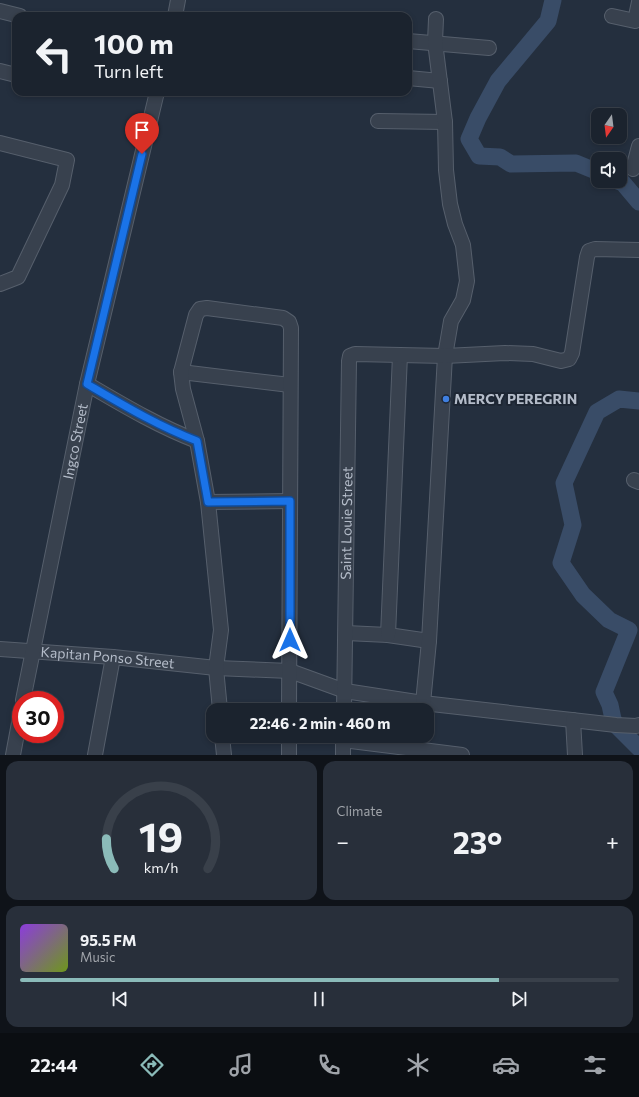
<!DOCTYPE html>
<html lang="en">
<head>
<meta charset="utf-8">
<style>
	:root { --surface:#1b232e; --page:#282f3a; --text:#f1f3f6; --muted:#a0a4aa; --line:#39404a; --accent:#8bbbb9 }
	body { margin:0; font-family:Commissioner,sans-serif; background:var(--page); color:var(--text); height:100vh; display:flex; flex-direction:column; font-size:15px; white-space:nowrap }
	* { box-sizing:border-box; margin:0 }
	p { font-size:13px; color:var(--muted) }
	.icon { flex:none; width:22px; height:22px; fill:none; stroke:currentColor; stroke-width:2; stroke-linecap:round; stroke-linejoin:round }
	.map { position:relative; height:755px; overflow:hidden }
	.side { display:flex; flex-direction:column; gap:6px; padding:6px; background:#0f1319; flex:1 }
	.side>* { flex:none }
	.hud { position:absolute; left:12px; top:12px; width:400px; height:84px; border-radius:12px; box-shadow:0 2px 6px #0003,0 0 0 1px var(--line); background:#1b232e; color:var(--text); overflow:hidden }
	.needle { width:26px; rotate:194deg }
	.tools { position:absolute; left:591px; top:108px; display:grid; gap:8px }
	.tools a { display:grid; place-items:center; width:36px; height:36px; border-radius:8px; background:var(--surface); box-shadow:0 2px 6px #0003,0 0 0 1px var(--line); font-size:20px }
	.speed { position:absolute; left:12px; top:691px; display:flex; gap:8px; font-size:20px; font-weight:700; text-align:center }
	.speed>* { display:grid; place-content:center; width:52px; height:52px; border-radius:50%; background:var(--surface); box-shadow:0 2px 6px #0003,0 0 0 1px var(--line); line-height:1 }
	.speed .limit { border:6px solid #d22; background:#fff; color:#111 }
	.pin { position:absolute; display:grid; place-items:center; width:34px; height:34px; color:#fff; margin:-41px -17px; border-radius:50% 50% 50% 0; rotate:-45deg; box-shadow:0 0 4px #0007 }
	.pin .icon { rotate:45deg }
	.me { position:absolute; width:44px; margin:-22px; rotate:0deg; stroke-linejoin:round; filter:drop-shadow(0 0 3px #0008) }
	.turn { display:flex; align-items:center; gap:14px; height:84px; padding:0 16px; font-size:18px }
	.turn .icon { width:52px; height:52px; stroke-width:2.5 }
	.turn b { display:block; font-size:28px; line-height:34px }
	.big { font-size:30px; font-weight:700; line-height:1.1 }
	.side .tile { flex:1; display:flex; flex-direction:column; justify-content:center; gap:6px; min-width:0; padding:0 14px; border-radius:12px; background:var(--page) }
	.side .dial { align-items:center; gap:0 }
	.dial svg { height:104px; overflow:visible; fill:none; stroke:var(--line); stroke-width:7; stroke-linecap:round; text-anchor:middle }
	.dial text { fill:var(--text); stroke:none }
	.song { display:flex; align-items:center; gap:12px }
	.cover { width:48px; height:48px; border-radius:6px; background:linear-gradient(135deg,hsl(270 70% 55%),hsl(80 70% 35%)) }
	.played { height:4px; border-radius:2px; background:linear-gradient(90deg,var(--accent) 80%,var(--line) 80%) }
	.keys { display:flex; justify-content:space-around; direction:ltr }
	.heat { display:flex; justify-content:space-between; align-items:center; font-size:22px; direction:ltr }
	.side .tiles { flex:1; display:grid; gap:6px; grid-template-columns:1fr 1fr }
	.tile:last-child { grid-column:span 2 }
	.trip { position:absolute; left:206px; top:703px; width:228px; height:40px; border-radius:12px; background:var(--surface); box-shadow:0 2px 6px #0003,0 0 0 1px var(--line); font-weight:700; line-height:40px; text-align:center }
	.menu { display:flex; height:64px; justify-content:space-around; align-items:center; background:#0b0e12; color:var(--muted) }
	.menu .icon { width:28px; height:28px }
	.menu .on { color:var(--accent) }
	.menu b { font-size:18px; color:var(--text) }
	.map>svg:first-child { display:block }
	.lines { fill:none; stroke-linecap:round; stroke-linejoin:round }
	.river { stroke:#394c67; stroke-width:17 }
	.minor-casing { stroke:#565f6c; stroke-width:16 }
	.minor { stroke:#38414e; stroke-width:14 }
	.route-casing { stroke:#114b97; stroke-width:10 }
	.route { stroke:#1a73e8; stroke-width:7 }
	.shop-dot { fill:#3f7fe0; stroke:#1d2633; stroke-width:1.5 }
	.labels { text-anchor:middle; stroke-width:4; stroke-linejoin:round; paint-order:stroke }
	.poi-label { font-size:14px; font-weight:bold; fill:#b4bcc9; stroke:#1d2633; text-anchor:start }
	.street-label { font-size:14px; fill:#b4bcc9; stroke:#1d2633 }
</style>
</head>
<body>
<div class="map">
<svg width="639" height="755" viewBox="0 0 639 755">
	<rect width="100%" height="100%" fill="#242f3e"/>
	<g class="lines">
		<g class="river">
			<polyline points="553,0 548,21 498,81 478,118 469,139 479,156 500,157 511,164 576,163 598,172"/>
			<polyline points="618,181 623,183 639,202"/>
			<polyline points="639,401 619,399 597,412 564,483 573,525 561,563 583,595 609,620 629,630 604,692 610,705 613,719 616,725 639,748"/>
		</g>
		<g class="minor-casing">
			<g id="minor">
				<polyline points="0,11 20,16"/>
				<polyline points="175,16 178,0"/>
				<polyline points="612,16 635,21 639,2"/>
				<polyline points="408,41 489,48"/>
				<polyline points="0,71 16,75"/>
				<polyline points="408,78 440,81"/>
				<polyline points="378,121 445,122"/>
				<polyline points="0,143 67,160 62,185 18,277 0,284"/>
				<polyline points="633,169 639,146"/>
				<polyline points="181,372 290,385"/>
				<path d="M87 384C123 405 158 426 197 441"/>
				<polyline points="634,480 639,482"/>
				<polyline points="208,502 290,501"/>
				<polyline points="346,633 388,635 429,641"/>
				<polyline points="388,635 400,355"/>
				<path id="s1" d="M0 649 113 657 216 668 290 671 345 691 423 703 616 725 636 726 639 725"/>
				<path id="s2" d="M23 700 87 384 157 92"/>
				<polyline points="423,703 429,641 445,356 451,321 463,300 467,281 463,245 455,224 450,204 446,170 445,122 435,42 436,19"/>
				<polyline points="220,710 216,668 221,630 208,502 197,441 183,389 181,372 196,315 200,309 207,308 283,318 289,322 291,328 289,710"/>
				<path id="s3" d="M344 710 349 361 350 356 355 354 445 356 505 353 533 354 561 361 569 359 572 353 587 257 589 251 595 249 639 250"/>
				<polyline points="573,720 575,755"/>
				<polyline points="222,736 224,755"/>
				<polyline points="343,740 462,755"/>
				<polyline points="13,755 21,712"/>
				<polyline points="95,755 113,657"/>
				<polyline points="289,755 289,736"/>
				<polyline points="343,755 343,736"/>
			</g>
		</g>
		<use href="#minor" class="minor"/>
	</g>
	<g class="lines">
		<g class="route-casing">
			<path id="route" d="M142 154 87 384C123 405 158 426 197 441L208 502 290 501V640"/>
		</g>
		<use href="#route" class="route"/>
	</g>
	<circle class="shop-dot" cx="446" cy="399" r="4"/>
	<g class="labels">
		<g class="poi-label">
			<text x="454" y="404">MERCY PEREGRIN</text>
		</g>
		<g class="street-label">
			<text dy="5" stroke="none"><textPath href="#s2" startOffset="264">Ingco Street</textPath></text>
			<text dy="5" stroke="none"><textPath href="#s3" startOffset="187">Saint Louie Street</textPath></text>
			<text dy="5" stroke="none"><textPath href="#s1" startOffset="108">Kapitan Ponso Street</textPath></text>
		</g>
	</g>
</svg>
<div class="tools">
<a><svg class="needle" viewBox="-14 -14 28 28"><path d="M0-13l5 13h-10z" fill="#e53935"/><path d="M0 13l5-13h-10z" fill="#a0a4aa"/></svg></a>
<a><svg class="icon" aria-label="sound" viewBox="0 0 24 24"><path d="M4 9h4l5-4v14l-5-4H4zM17 9q2 3 0 6"/></svg></a>
</div>
<div class="speed"><div class="limit">30</div></div>
<div class="pin" style="left:142px;top:154px;background:#d93025"><svg class="icon" aria-label="arrive" viewBox="0 0 24 24"><path d="M6 21V4h12l-3 4 3 4H6"/></svg></div>
<svg class="me" style="left:290px;top:640px" viewBox="-20 -20 40 40"><path d="M0-17L14 15 0 8-14 15z" fill="#1a73e8" stroke="#fff" stroke-width="4"/></svg>
<div class="trip">22:46 · 2 min · 460 m</div>
<div class="hud">
<div class="turn"><svg class="icon" aria-label="left" viewBox="0 0 24 24"><path d="M17 20v-9H6M10 6l-5 5 5 5"/></svg><div><b>100 m</b>Turn left</div></div>
</div>
</div>
<section class="side">
<div class="tiles">
<div class="tile dial"><svg viewBox="0 0 100 80">
<path d="M14 69A42 42 0 1 1 86 69"/>
<path d="M14 69A42 42 0 0 1 8 46" stroke="#8bbbb9"/>
<text x="50" y="56" font-size="32" font-weight="700">19</text>
<text x="50" y="72" font-size="11">km/h</text>
</svg></div>
<div class="tile"><p>Climate</p>
<div class="heat"><a>−</a><b class="big">23°</b><a>+</a></div>
</div>
<div class="tile">
<div class="song"><i class="cover"></i><div><b>95.5 FM</b><p>Music</p></div></div>
<div class="played"></div>
<div class="keys"><svg class="icon" aria-label="previous" viewBox="0 0 24 24"><path d="M18 5L8 12l10 7zM5 5v14"/></svg><svg class="icon" aria-label="pause" viewBox="0 0 24 24"><path d="M8 5v14M16 5v14"/></svg><svg class="icon" aria-label="next" viewBox="0 0 24 24"><path d="M6 5l10 7-10 7zM19 5v14"/></svg></div>
</div>
</div>
</section>
<nav class="menu">
<b>22:44</b>
<svg class="icon on" aria-label="directions" viewBox="0 0 24 24"><path d="M12 3l9 9-9 9-9-9zM9 14v-3h6M13 9l2 2-2 2"/></svg>
<svg class="icon" aria-label="music" viewBox="0 0 24 24"><path d="M9 18V5l10-2v13"/><circle cx="6" cy="18" r="3"/><circle cx="16" cy="16" r="3"/></svg>
<svg class="icon" aria-label="phone" viewBox="0 0 24 24"><path d="M5 4h4l2 5-3 2q2 4 5 5l2-3 5 2v4C11 20 4 13 5 4z"/></svg>
<svg class="icon" aria-label="climate" viewBox="0 0 24 24"><path d="M12 3v18M4 7l16 10M4 17L20 7"/></svg>
<svg class="icon" aria-label="car" viewBox="0 0 24 24"><path d="M5 17H2v-5l4-1 3-4h7l3 4 3 1v5h-3M9 17h6M6 11h13"/><circle cx="7" cy="17" r="2"/><circle cx="17" cy="17" r="2"/></svg>
<svg class="icon" aria-label="filters" viewBox="0 0 24 24"><path d="M4 7h16M4 17h16"/><circle cx="9" cy="7" r="2"/><circle cx="15" cy="17" r="2"/></svg>
</nav>
</body>
</html>
